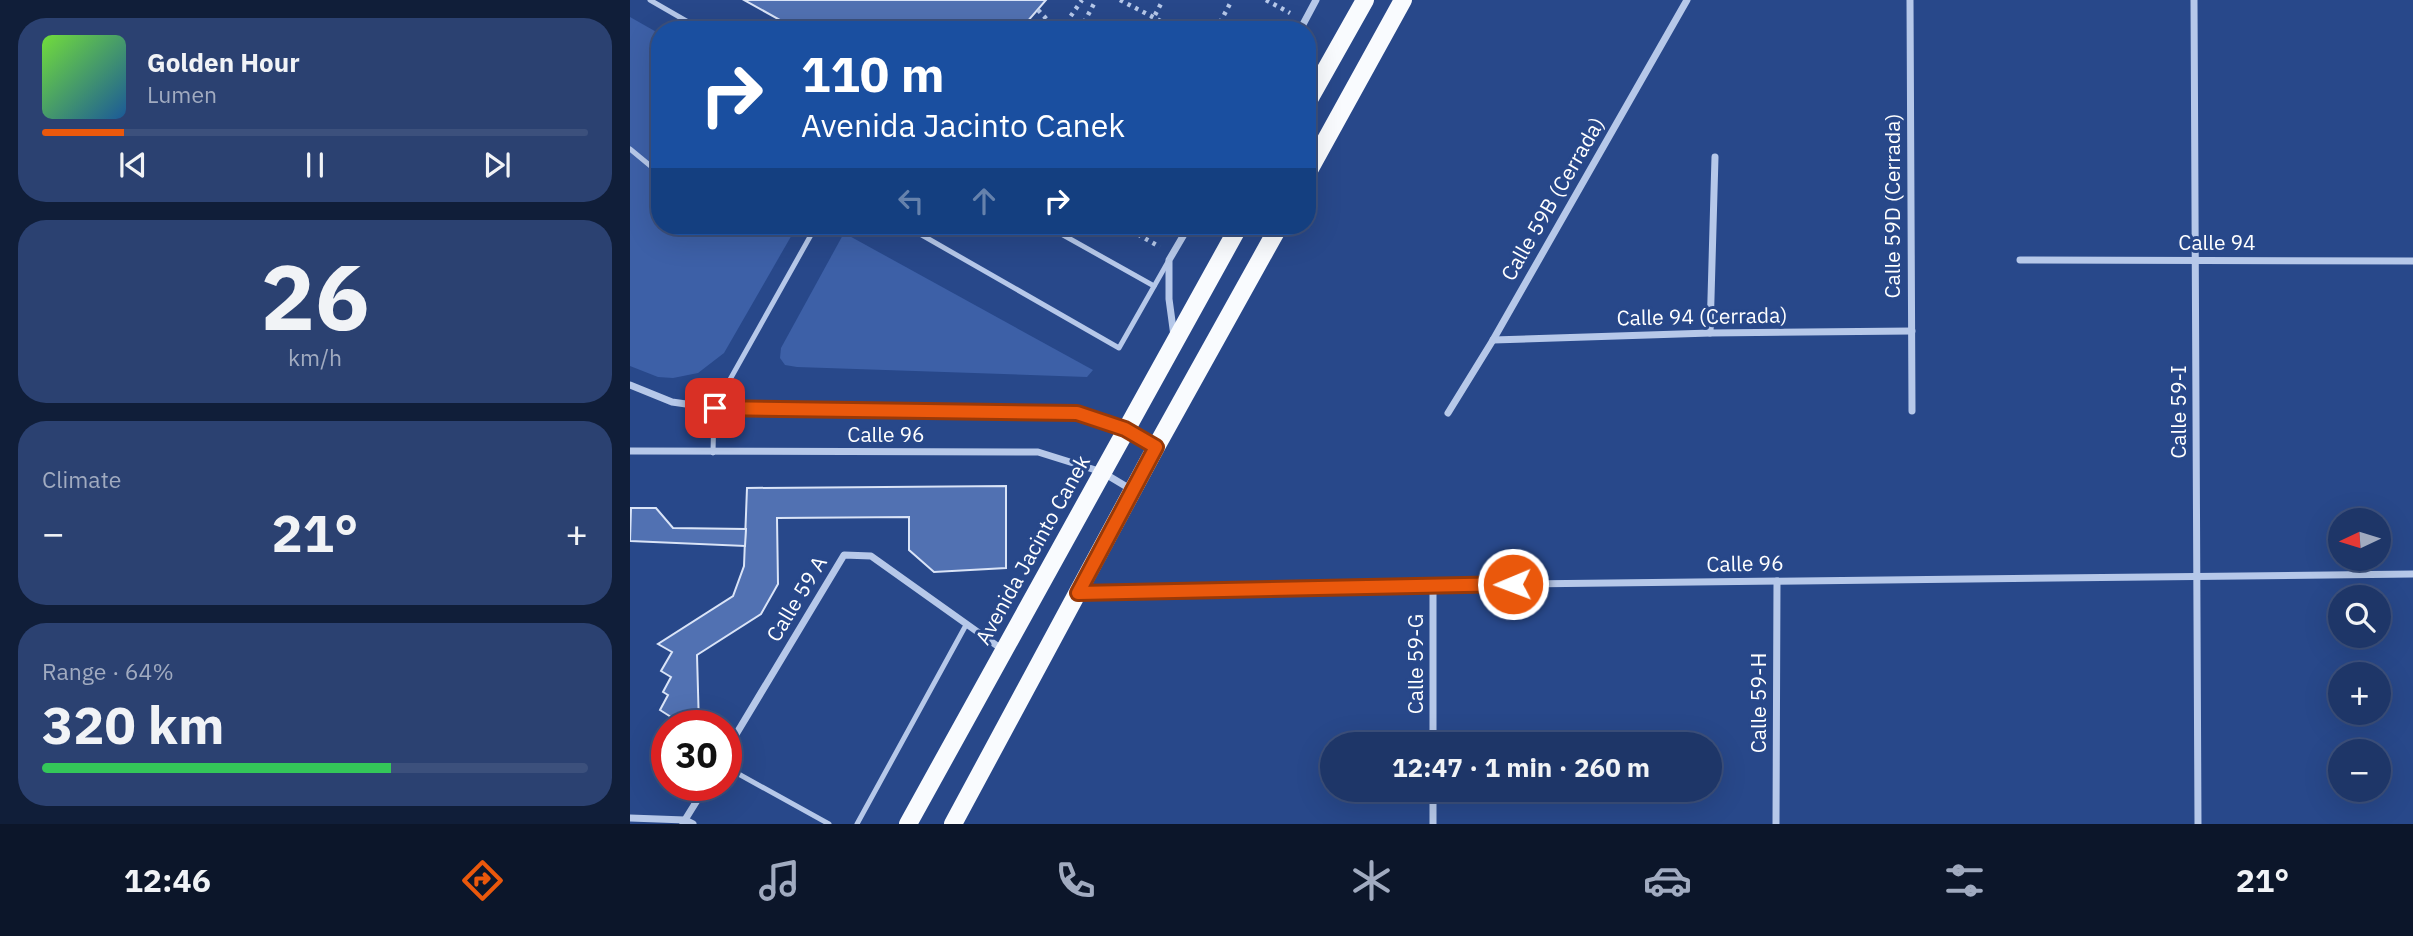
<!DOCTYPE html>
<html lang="en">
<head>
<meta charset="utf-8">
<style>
	:root { --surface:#1e3668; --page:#2b4171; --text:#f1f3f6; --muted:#a1abc0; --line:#3c507c; --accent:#ea580c }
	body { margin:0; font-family:"IBM Plex Sans",sans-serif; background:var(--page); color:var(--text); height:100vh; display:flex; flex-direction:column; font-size:26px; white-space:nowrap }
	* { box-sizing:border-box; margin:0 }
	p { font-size:23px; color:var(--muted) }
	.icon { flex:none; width:38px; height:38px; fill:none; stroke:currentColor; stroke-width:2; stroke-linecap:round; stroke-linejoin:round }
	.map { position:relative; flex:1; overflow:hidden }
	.panel { display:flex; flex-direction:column; gap:18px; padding:18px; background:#101e39; width:630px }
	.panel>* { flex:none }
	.banner { position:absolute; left:21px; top:21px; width:665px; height:214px; border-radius:28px; box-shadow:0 7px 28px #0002,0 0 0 2px var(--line); background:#1a4fa0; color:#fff; overflow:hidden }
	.needle { width:46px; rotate:266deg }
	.controls { position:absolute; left:1698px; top:508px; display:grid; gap:14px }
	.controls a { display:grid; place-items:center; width:63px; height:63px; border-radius:50%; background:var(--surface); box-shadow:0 7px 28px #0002,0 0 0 2px var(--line); font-size:35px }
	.speed { position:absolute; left:21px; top:710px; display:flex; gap:14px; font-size:35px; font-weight:700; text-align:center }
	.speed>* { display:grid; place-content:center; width:91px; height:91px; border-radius:50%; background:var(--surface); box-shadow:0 7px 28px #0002,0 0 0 2px var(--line); line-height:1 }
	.speed .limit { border:10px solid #d22; background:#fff; color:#111 }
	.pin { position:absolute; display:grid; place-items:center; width:60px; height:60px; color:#fff; margin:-30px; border-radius:14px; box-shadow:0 4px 10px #0006 }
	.me { position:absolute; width:77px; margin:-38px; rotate:269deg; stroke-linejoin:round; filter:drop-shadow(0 0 5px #0008) }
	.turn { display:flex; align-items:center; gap:24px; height:147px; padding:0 35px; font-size:32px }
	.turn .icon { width:91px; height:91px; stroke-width:2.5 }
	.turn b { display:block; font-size:49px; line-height:60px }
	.lanes { display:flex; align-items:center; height:66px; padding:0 35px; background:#0003; justify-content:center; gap:35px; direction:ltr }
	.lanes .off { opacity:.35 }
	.big { font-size:52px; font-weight:800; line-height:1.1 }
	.panel .card { flex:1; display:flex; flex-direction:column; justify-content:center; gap:10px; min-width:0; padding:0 24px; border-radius:28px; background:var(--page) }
	.panel .dial { align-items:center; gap:0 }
	.dial b { font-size:91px; line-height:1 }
	.song { display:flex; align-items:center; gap:21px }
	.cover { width:84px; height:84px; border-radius:10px; background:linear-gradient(135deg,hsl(100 70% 55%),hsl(210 70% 35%)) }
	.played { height:7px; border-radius:4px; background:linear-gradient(90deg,var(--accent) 15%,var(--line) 15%) }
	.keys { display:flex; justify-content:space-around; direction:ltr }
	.heat { display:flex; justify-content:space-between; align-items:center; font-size:38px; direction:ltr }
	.charge { height:10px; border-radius:5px; background:linear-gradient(90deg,#34c759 64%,var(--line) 0) }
	.trip { position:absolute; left:690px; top:732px; width:402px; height:70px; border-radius:35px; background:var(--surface); box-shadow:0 7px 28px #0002,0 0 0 2px var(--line); font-weight:800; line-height:70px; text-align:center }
	.tab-bar { display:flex; height:112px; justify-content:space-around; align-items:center; background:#0c162a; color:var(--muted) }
	.tab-bar .icon { width:49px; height:49px }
	.tab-bar .current { color:var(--accent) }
	.tab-bar b { font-size:32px; color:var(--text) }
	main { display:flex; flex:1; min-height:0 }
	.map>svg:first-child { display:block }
	.green { fill:#3d60a7 }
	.building { fill:#5171b2; stroke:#dae4f7; stroke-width:2 }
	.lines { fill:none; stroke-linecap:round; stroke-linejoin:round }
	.path { stroke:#b6c8e9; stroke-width:4.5; stroke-dasharray:3.5 5; stroke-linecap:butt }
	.lane { stroke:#b6c8e9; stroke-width:5 }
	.street { stroke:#b6c8e9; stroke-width:7 }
	.primary { stroke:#f9fbfe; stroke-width:18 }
	.route-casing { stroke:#983908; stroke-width:18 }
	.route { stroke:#ea580c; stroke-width:12 }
	.labels { text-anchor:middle; stroke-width:6; stroke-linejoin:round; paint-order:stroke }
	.street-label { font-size:21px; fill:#fff; stroke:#28488a }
</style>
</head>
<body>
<main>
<section class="panel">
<div class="card">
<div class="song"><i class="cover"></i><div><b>Golden Hour</b><p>Lumen</p></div></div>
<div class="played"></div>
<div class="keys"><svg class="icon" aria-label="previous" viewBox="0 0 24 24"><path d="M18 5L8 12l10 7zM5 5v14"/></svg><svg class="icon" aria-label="pause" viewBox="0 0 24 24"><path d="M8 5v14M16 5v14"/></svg><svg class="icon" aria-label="next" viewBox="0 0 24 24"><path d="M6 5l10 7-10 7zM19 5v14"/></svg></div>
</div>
<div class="card dial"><b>26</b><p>km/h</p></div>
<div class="card"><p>Climate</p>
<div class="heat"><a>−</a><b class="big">21°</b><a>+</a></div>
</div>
<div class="card"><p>Range · 64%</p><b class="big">320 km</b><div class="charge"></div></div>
</section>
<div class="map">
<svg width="1783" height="824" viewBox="0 0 1783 824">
	<rect width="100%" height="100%" fill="#28488a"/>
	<g class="green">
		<polygon points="0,17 30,34 30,226 167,226 94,353 68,373 43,378 28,377 0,366"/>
		<polygon points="214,233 463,370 457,377 167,367 155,365 150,358 151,348"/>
	</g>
	<g class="building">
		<polygon points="114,0 416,0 397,22 375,30 325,30 312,25 309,30 168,30"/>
		<polygon points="376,486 376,568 304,572 279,550 279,517 147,518 148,584 131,614 67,655 69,726 37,726 37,751 25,745 41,717 30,710 38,695 33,692 41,677 31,671 42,652 28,644 103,596 114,566 117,488"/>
		<polygon points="1,508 26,508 43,528 116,529 115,546 0,541"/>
	</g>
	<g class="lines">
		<g class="path">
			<polyline points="490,0 548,30"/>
			<polyline points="636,0 660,13"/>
			<polyline points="408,10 427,30"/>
			<polyline points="321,30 321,29"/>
			<polyline points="431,30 452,0"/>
			<polyline points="450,30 466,0"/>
			<polyline points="517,30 533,0"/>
			<polyline points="586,30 602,0"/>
			<polyline points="493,226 530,247"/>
		</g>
		<g class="lane">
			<polyline points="20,0 72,30"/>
			<polyline points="0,149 23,168 30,154"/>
			<polyline points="276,226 489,348 539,260"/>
			<polyline points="417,226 524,286"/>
			<polyline points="83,453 84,408 186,226"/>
			<polyline points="96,767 199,824"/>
			<polyline points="227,824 336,625"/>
		</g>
		<g class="street">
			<polyline points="1280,0 1282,411"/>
			<polyline points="1564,0 1568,824"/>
			<polyline points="670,30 686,0"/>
			<polyline points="1390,260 1783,261"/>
			<polyline points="1080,333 1085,157"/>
			<polyline points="544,336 539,299 539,260 559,226"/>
			<polyline points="863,340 1080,333 1282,331"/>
			<polyline points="0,385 42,402 84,408 447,413 495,429 524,445"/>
			<polyline points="818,413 863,340 1057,0"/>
			<polyline points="0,451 408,452 472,472 502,490"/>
			<polyline points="449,593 803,585 1783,574"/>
			<polyline points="803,744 803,585"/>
			<polyline points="96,751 214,555 241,556 373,650"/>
			<polyline points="0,818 55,820 63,824"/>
			<polyline points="53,823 76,786"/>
			<polyline points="803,824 803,789"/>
			<polyline points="1146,824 1147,581"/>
		</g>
		<g class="primary">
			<polyline points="677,103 735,0"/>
			<polyline points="677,174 773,0"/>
			<polyline points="278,824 609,226"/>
			<polyline points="323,824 526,447 649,226"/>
		</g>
	</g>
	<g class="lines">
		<g class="route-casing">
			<polyline id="route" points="85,408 447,413 495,429 526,447 448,593 883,584"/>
		</g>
		<use href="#route" class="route"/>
	</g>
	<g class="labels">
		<g class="street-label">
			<text transform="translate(923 199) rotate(-60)" y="7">Calle 59B (Cerrada)</text>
			<text transform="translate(1263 206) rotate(-90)" y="7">Calle 59D (Cerrada)</text>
			<text x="1587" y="250">Calle 94</text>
			<text transform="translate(1072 317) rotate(-1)" y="7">Calle 94 (Cerrada)</text>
			<text transform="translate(1549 412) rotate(-90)" y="7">Calle 59-I</text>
			<text x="256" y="442">Calle 96</text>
			<text transform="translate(403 550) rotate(-61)" y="7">Avenida Jacinto Canek</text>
			<text transform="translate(1115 564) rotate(-1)" y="7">Calle 96</text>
			<text transform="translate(167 599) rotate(-59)" y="7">Calle 59 A</text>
			<text transform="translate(786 664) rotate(-90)" y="7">Calle 59-G</text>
			<text transform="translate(1129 703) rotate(-90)" y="7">Calle 59-H</text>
		</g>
	</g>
</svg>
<div class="controls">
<a><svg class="needle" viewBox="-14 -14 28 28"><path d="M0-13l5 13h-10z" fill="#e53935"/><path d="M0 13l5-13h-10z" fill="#a1abc0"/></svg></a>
<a><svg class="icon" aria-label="search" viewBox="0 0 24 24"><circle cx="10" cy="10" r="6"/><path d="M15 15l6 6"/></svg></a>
<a>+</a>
<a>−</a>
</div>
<div class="speed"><div class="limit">30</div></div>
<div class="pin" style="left:85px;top:408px;background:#d93025"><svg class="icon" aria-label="arrive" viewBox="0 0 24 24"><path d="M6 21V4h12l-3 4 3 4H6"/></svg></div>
<svg class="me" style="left:883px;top:584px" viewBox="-20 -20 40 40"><circle r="17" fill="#ea580c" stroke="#fff" stroke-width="3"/><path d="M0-11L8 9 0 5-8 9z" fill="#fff"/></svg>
<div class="trip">12:47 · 1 min · 260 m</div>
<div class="banner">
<div class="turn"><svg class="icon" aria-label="right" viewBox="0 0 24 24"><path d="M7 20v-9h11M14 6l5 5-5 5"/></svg><div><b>110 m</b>Avenida Jacinto Canek</div></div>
<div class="lanes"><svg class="icon off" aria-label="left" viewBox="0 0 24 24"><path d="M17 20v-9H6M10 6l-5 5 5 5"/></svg><svg class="icon off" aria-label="ahead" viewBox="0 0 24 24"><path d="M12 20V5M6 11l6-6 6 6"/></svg><svg class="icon" aria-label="right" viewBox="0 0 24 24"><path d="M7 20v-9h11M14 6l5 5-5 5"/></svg></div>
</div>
</div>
</main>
<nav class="tab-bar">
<b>12:46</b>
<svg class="icon current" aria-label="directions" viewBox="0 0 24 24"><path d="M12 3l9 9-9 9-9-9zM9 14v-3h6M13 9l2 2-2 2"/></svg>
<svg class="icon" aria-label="music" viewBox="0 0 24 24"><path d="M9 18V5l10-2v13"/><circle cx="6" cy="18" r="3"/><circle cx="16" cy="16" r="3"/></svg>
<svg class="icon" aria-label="phone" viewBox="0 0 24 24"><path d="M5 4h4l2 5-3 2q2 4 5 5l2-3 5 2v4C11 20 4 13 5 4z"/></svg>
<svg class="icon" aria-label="climate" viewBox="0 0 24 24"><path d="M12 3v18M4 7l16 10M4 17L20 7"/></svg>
<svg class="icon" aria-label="car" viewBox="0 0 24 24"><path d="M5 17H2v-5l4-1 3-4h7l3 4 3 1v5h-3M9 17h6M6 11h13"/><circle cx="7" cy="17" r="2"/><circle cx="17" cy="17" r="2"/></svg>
<svg class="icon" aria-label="filters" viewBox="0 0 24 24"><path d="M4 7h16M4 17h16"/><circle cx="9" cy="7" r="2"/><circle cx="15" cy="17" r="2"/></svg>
<b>21°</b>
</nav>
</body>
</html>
